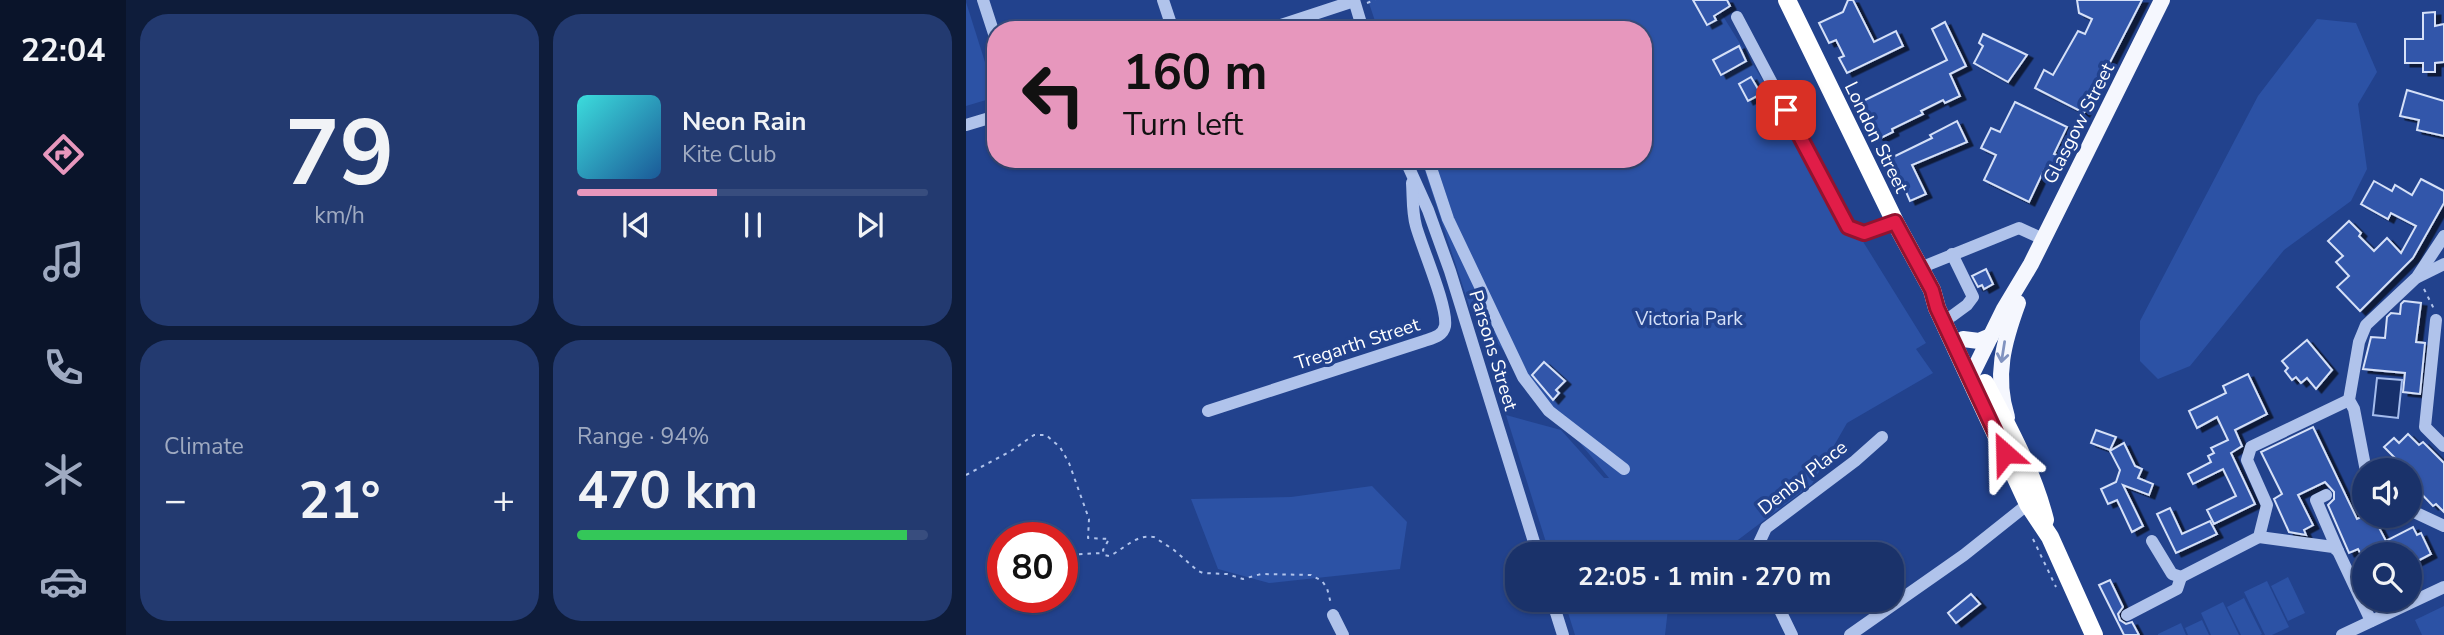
<!DOCTYPE html>
<html lang="en">
<head>
<meta charset="utf-8">
<style>
	:root { --surface:#1a326a; --page:#233a70; --text:#f1f3f6; --muted:#9faac1; --line:#384d7e; --accent:#e797bd }
	body { margin:0; font-family:"Nunito Sans",sans-serif; background:var(--page); color:var(--text); height:100vh; display:flex; flex-direction:column; font-size:26px; white-space:nowrap }
	* { box-sizing:border-box; margin:0 }
	p { font-size:23px; color:var(--muted) }
	.icon { flex:none; width:38px; height:38px; fill:none; stroke:currentColor; stroke-width:2; stroke-linecap:round; stroke-linejoin:round }
	.map { position:relative; flex:1; overflow:hidden }
	.panel { display:flex; flex-direction:column; gap:14px; padding:14px; background:#0e1c3a; width:840px }
	.panel>* { flex:none }
	.top-card { position:absolute; left:21px; top:21px; width:665px; height:147px; border-radius:28px; box-shadow:0 2px 5px #0004,0 0 0 2px var(--line); background:#e797bd; color:#111; overflow:hidden }
	.controls { position:absolute; left:1386px; top:458px; display:grid; gap:14px }
	.controls a { display:grid; place-items:center; width:70px; height:70px; border-radius:50%; background:var(--surface); box-shadow:0 2px 5px #0004,0 0 0 2px var(--line); font-size:35px }
	.speed { position:absolute; left:21px; top:522px; display:flex; gap:14px; font-size:35px; font-weight:700; text-align:center }
	.speed>* { display:grid; place-content:center; width:91px; height:91px; border-radius:50%; background:var(--surface); box-shadow:0 2px 5px #0004,0 0 0 2px var(--line); line-height:1 }
	.speed .limit { border:10px solid #d22; background:#fff; color:#111 }
	.pin { position:absolute; display:grid; place-items:center; width:60px; height:60px; color:#fff; margin:-30px; border-radius:14px; box-shadow:0 4px 10px #0006 }
	.me { position:absolute; width:77px; margin:-38px; rotate:335deg; stroke-linejoin:round; filter:drop-shadow(0 0 5px #0008) }
	.turn { display:flex; align-items:center; gap:24px; height:147px; padding:0 21px; font-size:32px }
	.turn .icon { width:91px; height:91px; stroke-width:2.5 }
	.turn b { display:block; font-size:49px; line-height:60px }
	.big { font-size:52px; font-weight:700; line-height:1.1 }
	.panel .tile { flex:1; display:flex; flex-direction:column; justify-content:center; gap:10px; min-width:0; padding:0 24px; border-radius:28px; background:var(--page) }
	.panel .dial { align-items:center; gap:0 }
	.dial b { font-size:91px; line-height:1 }
	.song { display:flex; align-items:center; gap:21px }
	.cover { width:84px; height:84px; border-radius:10px; background:linear-gradient(135deg,hsl(180 70% 55%),hsl(210 70% 35%)) }
	.played { height:7px; border-radius:4px; background:linear-gradient(90deg,var(--accent) 40%,var(--line) 40%) }
	.keys { display:flex; justify-content:space-around; direction:ltr }
	.heat { display:flex; justify-content:space-between; align-items:center; font-size:38px; direction:ltr }
	.charge { height:10px; border-radius:5px; background:linear-gradient(90deg,#34c759 94%,var(--line) 0) }
	.panel .tiles { flex:1; display:grid; gap:14px; grid-template-columns:repeat(2,1fr) }
	.trip { position:absolute; left:539px; top:542px; width:399px; height:70px; border-radius:28px; background:var(--surface); box-shadow:0 2px 5px #0004,0 0 0 2px var(--line); font-weight:700; line-height:70px; text-align:center }
	main { display:flex; flex:1; min-height:0 }
	.dock { display:flex; flex-direction:column; width:126px; justify-content:space-around; align-items:center; background:#0a142a; color:var(--muted) }
	.dock .icon { width:49px; height:49px }
	.dock .on { color:var(--accent) }
	.dock b { font-size:32px; color:var(--text) }
	.map>svg:first-child { display:block }
	.green { fill:#2c52a5 }
	.water { fill:#17306c; stroke:#a4bced; stroke-width:2 }
	.building { fill:#3257aa; stroke:#d5e0f8; stroke-width:2; filter:url(#shadow) }
	.lines { fill:none; stroke-linecap:round; stroke-linejoin:round }
	.path { stroke:#b0c3eb; stroke-width:2; stroke-dasharray:3.5 5; stroke-linecap:butt }
	.minor { stroke:#b0c3eb; stroke-width:12 }
	.major { stroke:#f5f7fe; stroke-width:16 }
	.highway { stroke:#fff; stroke-width:18 }
	.oneway { stroke:#8193c0 }
	.route-casing { stroke:#92132f; stroke-width:18 }
	.route { stroke:#e11d48; stroke-width:12 }
	.labels { text-anchor:middle; stroke-width:7; stroke-linejoin:round; paint-order:stroke }
	.street-label { font-size:19px; fill:#fff; stroke:#22428d }
	.park-label { font-size:19px; fill:#d5e0f8; stroke:#22428d }
</style>
</head>
<body>
<main>
<nav class="dock">
<b>22:04</b>
<svg class="icon on" aria-label="directions" viewBox="0 0 24 24"><path d="M12 3l9 9-9 9-9-9zM9 14v-3h6M13 9l2 2-2 2"/></svg>
<svg class="icon" aria-label="music" viewBox="0 0 24 24"><path d="M9 18V5l10-2v13"/><circle cx="6" cy="18" r="3"/><circle cx="16" cy="16" r="3"/></svg>
<svg class="icon" aria-label="phone" viewBox="0 0 24 24"><path d="M5 4h4l2 5-3 2q2 4 5 5l2-3 5 2v4C11 20 4 13 5 4z"/></svg>
<svg class="icon" aria-label="climate" viewBox="0 0 24 24"><path d="M12 3v18M4 7l16 10M4 17L20 7"/></svg>
<svg class="icon" aria-label="car" viewBox="0 0 24 24"><path d="M5 17H2v-5l4-1 3-4h7l3 4 3 1v5h-3M9 17h6M6 11h13"/><circle cx="7" cy="17" r="2"/><circle cx="17" cy="17" r="2"/></svg>
</nav>
<section class="panel">
<div class="tiles">
<div class="tile dial"><b>79</b><p>km/h</p></div>
<div class="tile">
<div class="song"><i class="cover"></i><div><b>Neon Rain</b><p>Kite Club</p></div></div>
<div class="played"></div>
<div class="keys"><svg class="icon" aria-label="previous" viewBox="0 0 24 24"><path d="M18 5L8 12l10 7zM5 5v14"/></svg><svg class="icon" aria-label="pause" viewBox="0 0 24 24"><path d="M8 5v14M16 5v14"/></svg><svg class="icon" aria-label="next" viewBox="0 0 24 24"><path d="M6 5l10 7-10 7zM19 5v14"/></svg></div>
</div>
<div class="tile"><p>Climate</p>
<div class="heat"><a>−</a><b class="big">21°</b><a>+</a></div>
</div>
<div class="tile"><p>Range · 94%</p><b class="big">470 km</b><div class="charge"></div></div>
</div>
</section>
<div class="map">
<svg width="1478" height="635" viewBox="0 0 1478 635">
	<defs>
		<filter id="shadow"><feDropShadow dx="5.5" dy="3.5" stdDeviation="0" flood-color="#0009"/></filter>
	</defs>
	<rect width="100%" height="100%" fill="#22428d"/>
	<g class="green">
		<polygon points="402,0 747,0 960,343 950,349 967,373 881,423 846,484 752,555 584,555 540,415 595,430 638,478 643,478 505,311 455,159 677,159 677,30 412,30"/>
		<polygon points="0,2 30,97 0,106"/>
		<polygon points="1351,19 1390,23 1411,72 1392,104 1401,169 1385,201 1318,250 1224,366 1192,379 1174,361 1174,321 1292,96"/>
		<polygon points="406,486 441,522 434,569 303,583 252,569 225,499 325,497"/>
		<polygon points="1322,577 1339,613 1322,621 1305,586"/>
		<polygon points="1301,581 1323,627 1306,635 1299,635 1278,592"/>
		<polygon points="1278,598 1296,634 1294,635 1275,635 1261,607"/>
		<polygon points="598,600 703,600 699,635 609,635"/>
		<polygon points="1257,602 1273,635 1245,635 1235,613"/>
		<polygon points="1478,606 1478,635 1456,635 1449,620"/>
		<polygon points="1236,620 1243,635 1222,635 1219,628"/>
		<polygon points="1215,623 1220,635 1192,635 1192,634"/>
	</g>
	<polygon class="water" points="1411,378 1436,380 1432,418 1407,415"/>
	<g class="building">
		<polygon points="727,0 761,0 764,6 748,16 750,20 741,25"/>
		<polygon points="882,0 887,0 908,42 930,31 937,46 881,73 873,58 878,56 870,40 863,43 853,23 877,12"/>
		<polygon points="1111,0 1176,0 1118,113 1069,88 1078,70 1087,75 1112,31 1119,34 1126,19 1113,13"/>
		<polygon points="1469,12 1469,26 1478,24 1478,62 1469,63 1469,72 1457,72 1457,63 1439,63 1439,39 1457,39 1457,13"/>
		<polygon points="979,22 1000,66 984,74 994,96 979,103 977,100 955,111 957,114 926,129 927,132 913,139 895,102 981,60 966,29"/>
		<polygon points="1017,34 1061,55 1042,82 1008,63 1017,46 1013,43"/>
		<polygon points="773,46 780,61 755,75 747,60"/>
		<polygon points="785,77 795,94 782,101 773,84"/>
		<polygon points="1441,90 1478,101 1478,136 1451,130 1453,120 1434,116"/>
		<polygon points="1049,102 1101,127 1088,154 1096,157 1087,174 1078,170 1063,202 1018,180 1030,155 1015,148 1025,128 1034,132"/>
		<polygon points="991,121 1001,142 946,165 960,194 944,201 925,158 966,138 964,135"/>
		<polygon points="1455,179 1478,191 1478,203 1447,258 1394,311 1371,287 1383,276 1370,262 1377,256 1362,241 1383,221 1395,233 1393,236 1408,251 1421,238 1435,253 1450,226 1425,213 1422,219 1395,204 1408,181 1426,191 1429,185 1446,195"/>
		<polygon points="1020,269 1027,284 1018,289 1016,285 1012,287 1006,276"/>
		<polygon points="1438,301 1455,303 1450,342 1459,343 1454,394 1437,392 1439,373 1397,369 1405,337 1419,338 1421,317 1425,313 1434,314 1435,304"/>
		<polygon points="1341,340 1366,370 1350,389 1341,378 1335,383 1330,377 1326,380 1319,371 1322,368 1316,361"/>
		<polygon points="578,362 599,381 590,390 593,393 587,400 566,375"/>
		<polygon points="1282,374 1301,414 1269,430 1276,446 1265,453 1289,504 1248,524 1241,510 1270,496 1257,469 1227,484 1222,474 1245,462 1242,456 1248,453 1245,448 1262,440 1251,417 1231,428 1223,411 1260,393 1257,386"/>
		<polygon points="1347,427 1391,519 1397,516 1407,516 1420,541 1447,527 1451,535 1455,533 1465,554 1444,565 1444,555 1423,555 1419,547 1398,555 1397,558 1392,549 1383,553 1362,505 1368,499 1368,492 1359,482 1332,495 1347,525 1338,530 1340,535 1323,532 1308,499 1316,494 1295,452"/>
		<polygon points="1130,430 1150,437 1144,450 1125,443"/>
		<polygon points="1442,434 1453,445 1457,442 1478,463 1478,512 1470,504 1467,506 1444,482 1444,471 1427,471 1435,464 1418,447 1428,438 1433,443"/>
		<polygon points="1158,443 1169,466 1176,469 1172,478 1187,484 1183,495 1157,485 1177,526 1166,532 1151,500 1142,504 1135,489 1150,482 1154,470 1144,451"/>
		<polygon points="1204,508 1216,534 1244,521 1251,534 1210,553 1191,514"/>
		<polygon points="1144,580 1157,607 1152,614 1154,620 1160,624 1166,622 1173,635 1158,635 1133,585"/>
		<polygon points="1005,594 1014,604 990,623 982,613"/>
	</g>
	<g class="lines">
		<g class="path">
			<polyline points="401,3 409,0"/>
			<polyline points="1458,289 1468,309"/>
			<path d="M0 475 45 451 68 435H80L94 447 103 463 123 519 122 538 143 539 137 550 138 555 143 556C159 549 169 534 188 537L208 550 232 571 237 573 261 574 277 579 295 574 345 575 356 581 361 588 365 604"/>
			<polyline points="1067,539 1090,587"/>
			<polyline points="96,555 136,553"/>
		</g>
		<g class="minor">
			<polyline points="17,0 30,40"/>
			<polyline points="197,0 207,30"/>
			<polyline points="388,0 397,30"/>
			<polyline points="771,17 882,227 898,233 929,222"/>
			<polyline points="300,30 388,1"/>
			<polyline points="0,125 30,116"/>
			<polyline points="439,159 462,210 484,271 572,555"/>
			<polyline points="462,159 482,219 557,377 583,411 658,469"/>
			<polyline points="954,268 1053,228 1077,239"/>
			<polyline points="1452,277 1478,264"/>
			<polyline points="986,316 1001,305 1007,297 986,254"/>
			<polyline points="1470,320 1459,427 1478,446"/>
			<path d="M242 411 458 341C467 338 477 336 479 326 482 307 456 248 450 226 446 212 447 197 446 183"/>
			<polyline points="1400,471 1388,409 1383,400 1393,342 1400,325 1451,277 1478,236"/>
			<polyline points="1360,495 1350,500 1372,551"/>
			<polyline points="1444,510 1478,526"/>
			<polyline points="1293,537 1367,547 1372,551 1405,621"/>
			<polyline points="1186,541 1206,574 1215,577 1293,537 1301,505 1281,460 1285,447 1383,400"/>
			<polyline points="791,555 793,543 800,528 889,461 916,437"/>
			<polyline points="586,600 597,635"/>
			<polyline points="809,600 826,635"/>
			<polyline points="367,615 377,635"/>
			<polyline points="1161,615 1211,589 1215,577"/>
			<polyline points="884,635 998,555 1062,504"/>
			<polyline points="1376,635 1478,587"/>
		</g>
		<g class="major">
			<polyline points="997,339 1013,341 1025,336"/>
			<polyline points="1004,378 1038,309 1065,264 1196,0"/>
			<path d="M1041 417C1028 376 1038 341 1052 303"/>
		</g>
		<g class="highway">
			<polyline points="821,0 929,222 966,290 971,308 1062,504 1084,537 1128,635"/>
			<path d="M1019 383C1042 427 1067 472 1079 520"/>
		</g>
	</g>
	<defs><path id="oneway-shaft" d="M-6 0H5M1.5-3L5.5 0L1.5 3" fill="none" stroke-width="1.6" stroke-linecap="round" stroke-linejoin="round" transform="scale(1.75)"/></defs>
	<use class="oneway" href="#oneway-shaft" transform="translate(1037 352) rotate(99)"/>
	<g class="lines">
		<g class="route-casing">
			<polyline id="route" points="820,110 882,227 898,233 929,222 966,290 971,308 1039,453"/>
		</g>
		<use href="#route" class="route"/>
	</g>
	<g class="labels">
		<g class="street-label">
			<text transform="translate(1112 123) rotate(-63)" y="7">Glasgow Street</text>
			<text transform="translate(911 137) rotate(64)" y="7">London Street</text>
			<text transform="translate(391 343) rotate(-18)" y="7">Tregarth Street</text>
			<text transform="translate(528 350) rotate(73)" y="7">Parsons Street</text>
			<text transform="translate(836 477) rotate(-38)" y="7">Denby Place</text>
		</g>
		<g class="park-label">
			<text x="723" y="325">Victoria Park</text>
		</g>
	</g>
</svg>
<div class="controls">
<a><svg class="icon" aria-label="sound" viewBox="0 0 24 24"><path d="M4 9h4l5-4v14l-5-4H4zM17 9q2 3 0 6"/></svg></a>
<a><svg class="icon" aria-label="search" viewBox="0 0 24 24"><circle cx="10" cy="10" r="6"/><path d="M15 15l6 6"/></svg></a>
</div>
<div class="speed"><div class="limit">80</div></div>
<div class="pin" style="left:820px;top:110px;background:#d93025"><svg class="icon" aria-label="arrive" viewBox="0 0 24 24"><path d="M6 21V4h12l-3 4 3 4H6"/></svg></div>
<svg class="me" style="left:1039px;top:453px" viewBox="-20 -20 40 40"><path d="M0-17L14 15 0 8-14 15z" fill="#e11d48" stroke="#fff" stroke-width="4"/></svg>
<div class="trip">22:05 · 1 min · 270 m</div>
<div class="top-card">
<div class="turn"><svg class="icon" aria-label="left" viewBox="0 0 24 24"><path d="M17 20v-9H6M10 6l-5 5 5 5"/></svg><div><b>160 m</b>Turn left</div></div>
</div>
</div>
</main>
</body>
</html>
